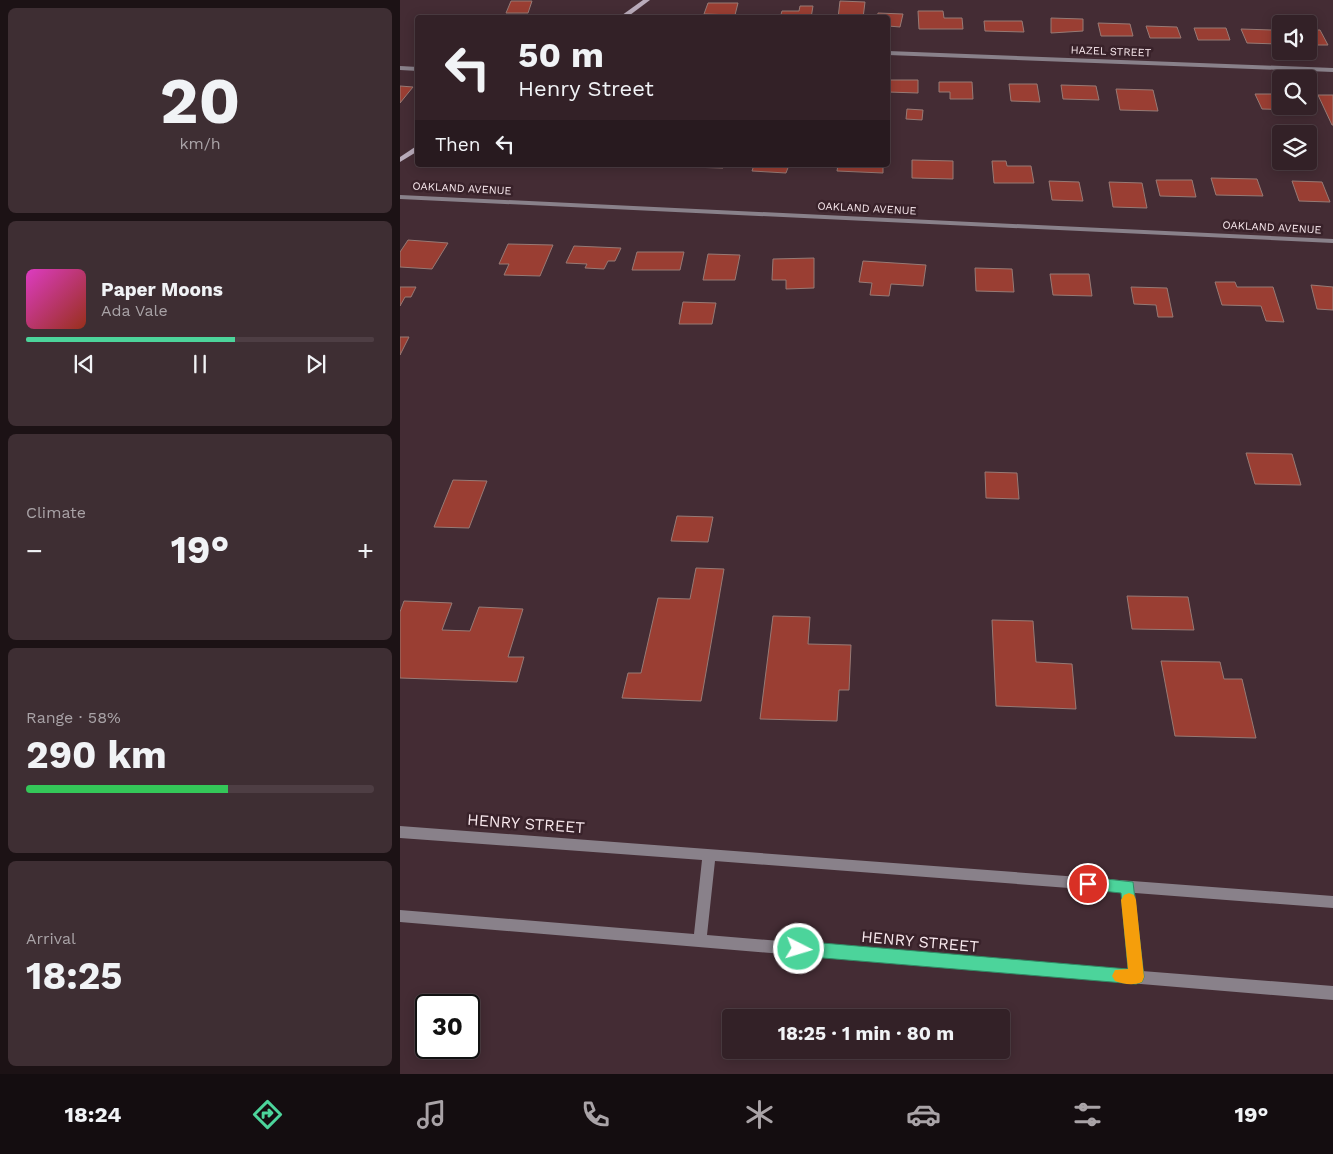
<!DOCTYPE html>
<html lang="en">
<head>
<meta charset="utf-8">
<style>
	:root { --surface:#332127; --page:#3e2e33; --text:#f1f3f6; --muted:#a9a3a7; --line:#4e3e44; --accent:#4cd49b }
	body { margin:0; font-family:"Work Sans",sans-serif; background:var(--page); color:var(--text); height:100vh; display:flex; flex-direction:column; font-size:19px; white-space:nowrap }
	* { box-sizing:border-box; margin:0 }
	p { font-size:16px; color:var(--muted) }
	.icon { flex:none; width:28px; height:28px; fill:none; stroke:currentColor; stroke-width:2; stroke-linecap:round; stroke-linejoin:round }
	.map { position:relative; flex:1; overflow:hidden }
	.sheet { display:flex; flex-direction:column; gap:8px; padding:8px; background:#1c1215; width:400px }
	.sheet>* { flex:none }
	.banner { position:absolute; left:15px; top:15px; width:475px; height:152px; border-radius:5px; box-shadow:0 2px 12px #0003,0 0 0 1px var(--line); background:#332127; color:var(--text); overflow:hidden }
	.controls { position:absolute; left:872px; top:15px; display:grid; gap:10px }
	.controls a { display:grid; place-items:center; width:45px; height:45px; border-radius:5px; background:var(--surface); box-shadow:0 2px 12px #0003,0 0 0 1px var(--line); font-size:25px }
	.speed { position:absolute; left:15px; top:994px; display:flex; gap:10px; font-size:25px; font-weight:700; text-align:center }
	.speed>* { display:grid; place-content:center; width:65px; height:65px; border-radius:50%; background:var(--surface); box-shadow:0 2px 12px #0003,0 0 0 1px var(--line); line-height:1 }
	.speed .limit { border:2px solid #111; border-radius:8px; background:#fff; color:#111 }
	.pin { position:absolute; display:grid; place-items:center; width:42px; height:42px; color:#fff; margin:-21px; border:2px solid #fff; border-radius:50%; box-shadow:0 1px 5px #0007 }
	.me { position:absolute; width:55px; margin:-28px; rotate:95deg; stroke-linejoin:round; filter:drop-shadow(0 0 4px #0008) }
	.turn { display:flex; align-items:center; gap:18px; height:105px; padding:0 20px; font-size:22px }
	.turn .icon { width:65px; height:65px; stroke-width:2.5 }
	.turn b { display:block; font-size:35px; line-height:42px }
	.then { display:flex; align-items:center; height:48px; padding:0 20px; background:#0003; gap:10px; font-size:19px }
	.big { font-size:38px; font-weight:700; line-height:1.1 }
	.sheet .widget { flex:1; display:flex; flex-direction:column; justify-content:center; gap:8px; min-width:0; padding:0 18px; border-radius:8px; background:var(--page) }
	.sheet .dial { align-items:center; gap:0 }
	.dial b { font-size:65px; line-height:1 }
	.song { display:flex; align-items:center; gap:15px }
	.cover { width:60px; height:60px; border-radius:8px; background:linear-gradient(135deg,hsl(310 70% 55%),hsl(10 70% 35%)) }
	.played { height:5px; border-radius:2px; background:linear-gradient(90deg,var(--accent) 60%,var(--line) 60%) }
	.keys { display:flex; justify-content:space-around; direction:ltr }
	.heat { display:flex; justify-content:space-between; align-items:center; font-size:28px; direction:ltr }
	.charge { height:8px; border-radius:4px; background:linear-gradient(90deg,#34c759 58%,var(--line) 0) }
	.trip { position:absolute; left:322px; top:1009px; width:288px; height:50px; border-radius:5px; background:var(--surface); box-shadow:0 2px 12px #0003,0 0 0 1px var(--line); font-weight:700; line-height:50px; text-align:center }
	.tab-bar { display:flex; height:80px; justify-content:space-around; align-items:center; background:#140d10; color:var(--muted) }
	.tab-bar .icon { width:35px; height:35px }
	.tab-bar .current { color:var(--accent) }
	.tab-bar b { font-size:22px; color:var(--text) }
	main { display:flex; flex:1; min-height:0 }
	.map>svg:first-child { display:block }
	.building { fill:#9a3e33; stroke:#977a75 }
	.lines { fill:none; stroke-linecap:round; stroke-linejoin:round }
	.minor { fill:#89818a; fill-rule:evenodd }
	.secondary { fill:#baacbb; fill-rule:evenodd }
	.route { fill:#4cd49b; stroke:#318a65 }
	.slow { fill:#f59e0b }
	.labels { text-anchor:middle; stroke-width:5; stroke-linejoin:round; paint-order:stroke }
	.far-street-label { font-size:11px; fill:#f8e8ed; stroke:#39222a }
	.near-street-label { font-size:16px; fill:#f8e8ed; stroke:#39222a }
</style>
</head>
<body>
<main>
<section class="sheet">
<div class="widget dial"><b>20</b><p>km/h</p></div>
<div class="widget">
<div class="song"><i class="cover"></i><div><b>Paper Moons</b><p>Ada Vale</p></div></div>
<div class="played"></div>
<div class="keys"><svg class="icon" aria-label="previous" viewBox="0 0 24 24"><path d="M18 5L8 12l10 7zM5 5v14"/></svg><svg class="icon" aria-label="pause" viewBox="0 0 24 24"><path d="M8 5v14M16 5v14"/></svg><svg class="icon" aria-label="next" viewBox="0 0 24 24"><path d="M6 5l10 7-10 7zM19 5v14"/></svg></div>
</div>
<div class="widget"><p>Climate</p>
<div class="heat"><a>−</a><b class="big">19°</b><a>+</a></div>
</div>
<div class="widget"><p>Range · 58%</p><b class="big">290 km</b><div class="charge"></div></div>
<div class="widget"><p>Arrival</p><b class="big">18:25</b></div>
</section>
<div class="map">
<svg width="933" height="1074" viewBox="0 0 933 1074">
	<rect width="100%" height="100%" fill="#442c34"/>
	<g class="building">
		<polygon points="111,1 132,1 128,13 106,13"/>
		<polygon points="440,1 465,2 463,18 438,18"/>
		<polygon points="308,3 338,3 335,15 304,14"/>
		<polygon points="400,6 413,6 411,18 380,18 382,11 399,11"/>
		<polygon points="518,11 543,11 544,18 562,18 563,29 519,29"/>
		<polygon points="478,13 503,14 500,27 488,26 488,18 477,18"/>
		<polygon points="651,18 683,19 683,31 651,33"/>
		<polygon points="584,21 622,21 624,32 585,31"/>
		<polygon points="698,23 730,24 733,36 701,36"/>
		<polygon points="746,26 777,27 781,38 750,38"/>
		<polygon points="794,28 826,28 830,40 798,40"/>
		<polygon points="841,29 872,30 878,44 847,43"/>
		<polygon points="909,30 920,30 928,45 909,45"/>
		<polygon points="488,80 518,80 518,93 488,92"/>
		<polygon points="539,82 572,82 573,99 550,99 550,92 539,92"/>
		<polygon points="609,84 637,84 640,102 611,101"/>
		<polygon points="661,85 696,86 699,100 663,99"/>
		<polygon points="0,86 13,87 0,103"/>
		<polygon points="716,89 753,90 758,111 720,110"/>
		<polygon points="855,94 881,94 881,106 896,106 898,110 862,109"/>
		<polygon points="918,95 933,95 933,125 932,125"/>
		<polygon points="507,109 523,110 522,120 506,119"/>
		<polygon points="512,160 553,161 553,179 512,178"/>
		<polygon points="592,161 606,161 607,166 631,166 634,183 594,183"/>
		<polygon points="288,165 324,165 323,168 288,167"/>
		<polygon points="354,165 389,165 386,173 352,171"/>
		<polygon points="438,165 483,165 483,173 437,171"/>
		<polygon points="811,178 857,179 863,196 816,195"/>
		<polygon points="756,180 792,180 796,197 760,196"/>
		<polygon points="649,181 679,182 683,201 652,200"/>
		<polygon points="892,181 922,182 930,202 899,201"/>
		<polygon points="709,182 742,183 747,208 713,207"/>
		<polygon points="8,240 48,243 32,269 0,267 0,252"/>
		<polygon points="108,244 153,245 140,276 104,275 109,264 99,264"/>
		<polygon points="174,246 221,248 215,261 208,261 204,269 185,268 187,264 166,263"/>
		<polygon points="237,252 284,252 280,270 232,270"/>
		<polygon points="308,254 340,255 335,280 303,280"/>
		<polygon points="414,258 414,288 386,289 386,280 372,280 373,259"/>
		<polygon points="463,261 526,265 523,286 491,284 489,296 470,295 472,283 459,282"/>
		<polygon points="575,268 612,269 614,292 576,291"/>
		<polygon points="650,274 689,274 692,296 653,295"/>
		<polygon points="815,282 835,282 837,287 873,287 884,322 866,321 861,306 822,305"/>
		<polygon points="911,285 933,287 933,310 917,309"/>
		<polygon points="0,287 16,287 11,297 5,297 0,306"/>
		<polygon points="731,287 767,288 773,317 758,317 756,305 734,304"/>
		<polygon points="283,302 316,303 312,324 279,324"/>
		<polygon points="0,337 9,337 0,355"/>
		<polygon points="846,453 892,454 901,485 855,484"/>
		<polygon points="585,472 617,473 619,499 586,498"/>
		<polygon points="53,480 87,481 69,528 34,527"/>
		<polygon points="277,516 313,517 308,542 271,541"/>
		<polygon points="296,568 324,569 301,701 222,698 228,673 241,673 258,598 290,599"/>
		<polygon points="727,596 788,597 794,630 732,629"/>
		<polygon points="4,601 52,603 42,630 70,631 79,607 123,609 108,657 124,657 117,682 0,678 0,612"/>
		<polygon points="373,616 410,617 408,644 451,645 449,690 439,690 437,721 360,719"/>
		<polygon points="592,620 633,621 636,662 672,664 676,709 596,706"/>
		<polygon points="761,661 820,662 824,679 842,679 856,738 775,736"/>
	</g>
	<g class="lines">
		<g class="minor">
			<polygon points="488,51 933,68 933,72 488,55"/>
			<polygon points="0,66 18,67 18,71 0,70"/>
			<polygon points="0,195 933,239 933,243 0,199"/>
			<path d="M0 826 933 896V908L735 893 742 971 933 986V1000L0 922V910L294 934 302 860 0 838ZM315 861 722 892 729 970 307 935Z"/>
		</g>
		<g class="secondary">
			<polygon points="243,0 250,0 226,18 218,18"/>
			<polygon points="18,145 18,151 0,162 0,157"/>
		</g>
	</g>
	<polygon class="route" points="688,877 733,882 744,977 742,982 736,984 399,956 394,954 392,949 394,944 399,941 728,969 721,893 683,889 681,884 683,879"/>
	<path class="slow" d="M729 893 734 895 736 900 744 977 742 982C733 986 723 984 715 981L712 976 715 970 728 969 721 900 724 895Z"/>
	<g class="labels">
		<g class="far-street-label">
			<text transform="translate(711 51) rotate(2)" y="4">HAZEL STREET</text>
			<text transform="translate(62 188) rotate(3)" y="4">OAKLAND AVENUE</text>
			<text transform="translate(467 208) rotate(3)" y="4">OAKLAND AVENUE</text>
			<text transform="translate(872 227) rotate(3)" y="4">OAKLAND AVENUE</text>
		</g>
		<g class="near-street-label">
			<text transform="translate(126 823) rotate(4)" y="6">HENRY STREET</text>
			<text transform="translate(520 941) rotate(5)" y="6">HENRY STREET</text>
		</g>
	</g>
</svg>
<div class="controls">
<a><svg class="icon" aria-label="sound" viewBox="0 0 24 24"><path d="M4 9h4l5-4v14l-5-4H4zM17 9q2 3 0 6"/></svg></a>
<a><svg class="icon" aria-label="search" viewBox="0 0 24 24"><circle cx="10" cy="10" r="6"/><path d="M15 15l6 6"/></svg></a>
<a><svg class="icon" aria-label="layers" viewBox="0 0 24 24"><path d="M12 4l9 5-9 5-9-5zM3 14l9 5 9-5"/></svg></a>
</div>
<div class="speed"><div class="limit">30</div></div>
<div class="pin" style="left:688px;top:884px;background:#d93025"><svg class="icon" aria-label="arrive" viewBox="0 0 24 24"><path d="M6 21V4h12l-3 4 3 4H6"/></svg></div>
<svg class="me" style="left:399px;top:949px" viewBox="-20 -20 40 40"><circle r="17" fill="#4cd49b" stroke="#fff" stroke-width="3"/><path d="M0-11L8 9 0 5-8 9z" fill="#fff"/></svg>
<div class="trip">18:25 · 1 min · 80 m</div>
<div class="banner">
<div class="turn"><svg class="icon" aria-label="left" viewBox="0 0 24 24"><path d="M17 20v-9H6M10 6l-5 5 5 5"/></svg><div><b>50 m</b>Henry Street</div></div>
<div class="then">Then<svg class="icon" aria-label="left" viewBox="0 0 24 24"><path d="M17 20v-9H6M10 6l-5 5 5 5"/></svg></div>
</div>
</div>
</main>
<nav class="tab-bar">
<b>18:24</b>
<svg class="icon current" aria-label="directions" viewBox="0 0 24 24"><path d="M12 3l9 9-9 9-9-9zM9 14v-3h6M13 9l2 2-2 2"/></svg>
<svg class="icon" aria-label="music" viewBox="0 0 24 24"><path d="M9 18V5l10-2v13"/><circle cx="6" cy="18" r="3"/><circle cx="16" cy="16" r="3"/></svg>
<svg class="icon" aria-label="phone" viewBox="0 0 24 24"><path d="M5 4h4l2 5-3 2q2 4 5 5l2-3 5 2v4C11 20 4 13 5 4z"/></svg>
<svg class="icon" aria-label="climate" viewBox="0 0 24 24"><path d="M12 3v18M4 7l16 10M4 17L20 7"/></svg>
<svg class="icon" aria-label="car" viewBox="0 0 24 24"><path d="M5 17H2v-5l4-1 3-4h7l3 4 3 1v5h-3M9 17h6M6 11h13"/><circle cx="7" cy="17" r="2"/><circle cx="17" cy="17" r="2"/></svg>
<svg class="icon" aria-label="filters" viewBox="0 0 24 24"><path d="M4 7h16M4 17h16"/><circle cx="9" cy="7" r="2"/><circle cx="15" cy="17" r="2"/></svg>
<b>19°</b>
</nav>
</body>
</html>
